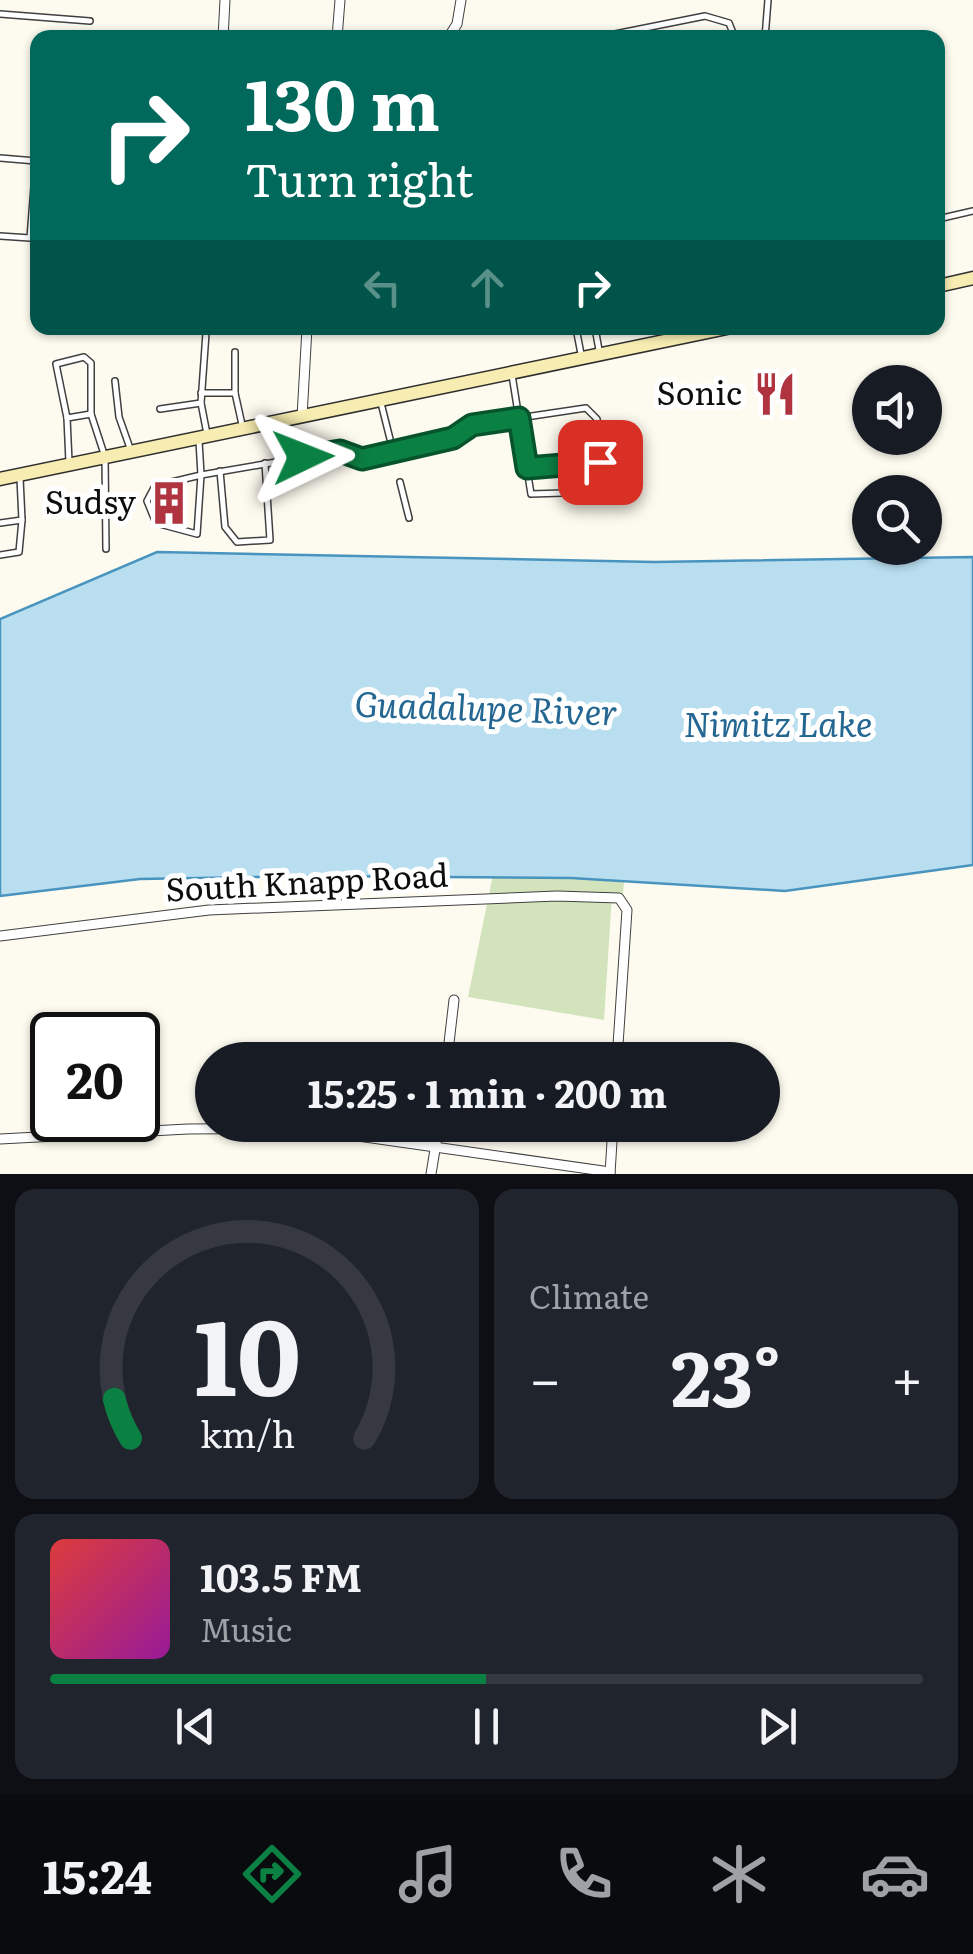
<!DOCTYPE html>
<html lang="en">
<head>
<meta charset="utf-8">
<style>
	:root { --surface:#171b24; --page:#20242c; --text:#f1f3f6; --muted:#9ea1a6; --line:#363941; --accent:#0b8043 }
	body { margin:0; font-family:Literata,serif; background:var(--page); color:var(--text); height:100vh; display:flex; flex-direction:column; font-size:38px; white-space:nowrap }
	* { box-sizing:border-box; margin:0 }
	p { font-size:32px; color:var(--muted) }
	.icon { flex:none; width:55px; height:55px; fill:none; stroke:currentColor; stroke-width:2; stroke-linecap:round; stroke-linejoin:round }
	.map { position:relative; height:1174px; overflow:hidden }
	.drawer { display:flex; flex-direction:column; gap:15px; padding:15px; background:#0d0f14; flex:1 }
	.drawer>* { flex:none }
	.top-card { position:absolute; left:30px; top:30px; width:915px; height:305px; border-radius:20px; box-shadow:0 2px 8px #0004; background:#00695c; color:#fff; overflow:hidden }
	.tools { position:absolute; left:852px; top:365px; display:grid; gap:20px }
	.tools a { display:grid; place-items:center; width:90px; height:90px; border-radius:50%; background:var(--surface); box-shadow:0 2px 8px #0004; font-size:50px }
	.speed { position:absolute; left:30px; top:1012px; display:flex; gap:20px; font-size:50px; font-weight:700; text-align:center }
	.speed>* { display:grid; place-content:center; width:130px; height:130px; border-radius:50%; background:var(--surface); box-shadow:0 2px 8px #0004; line-height:1 }
	.speed .limit { border:5px solid #111; border-radius:15px; background:#fff; color:#111 }
	.pin { position:absolute; display:grid; place-items:center; width:85px; height:85px; color:#fff; margin:-42px; border-radius:20px; box-shadow:0 5px 15px #0006 }
	.me { position:absolute; width:110px; margin:-55px; rotate:88deg; stroke-linejoin:round; filter:drop-shadow(0 0 8px #0008) }
	.turn { display:flex; align-items:center; gap:35px; height:210px; padding:0 50px; font-size:45px }
	.turn .icon { width:130px; height:130px; stroke-width:2.5 }
	.turn b { display:block; font-size:70px; line-height:85px }
	.lanes { display:flex; align-items:center; height:95px; padding:0 50px; background:#0003; justify-content:center; gap:50px; direction:ltr }
	.lanes .off { opacity:.35 }
	.big { font-size:75px; font-weight:700; line-height:1.1 }
	.drawer .widget { flex:1; display:flex; flex-direction:column; justify-content:center; gap:15px; min-width:0; padding:0 35px; border-radius:20px; background:var(--page) }
	.drawer .dial { align-items:center; gap:0 }
	.dial svg { height:260px; overflow:visible; fill:none; stroke:var(--line); stroke-width:7; stroke-linecap:round; text-anchor:middle }
	.dial text { fill:var(--text); stroke:none }
	.song { display:flex; align-items:center; gap:30px }
	.cover { width:120px; height:120px; border-radius:15px; background:linear-gradient(135deg,hsl(0 70% 55%),hsl(300 70% 35%)) }
	.played { height:10px; border-radius:5px; background:linear-gradient(90deg,var(--accent) 50%,var(--line) 50%) }
	.keys { display:flex; justify-content:space-around; direction:ltr }
	.heat { display:flex; justify-content:space-between; align-items:center; font-size:55px; direction:ltr }
	.drawer .tiles { flex:1; display:grid; gap:15px; grid-template-columns:1fr 1fr }
	.widget:last-child { grid-column:span 2 }
	.trip { position:absolute; left:195px; top:1042px; width:585px; height:100px; border-radius:50px; background:var(--surface); box-shadow:0 2px 8px #0004; font-weight:700; line-height:100px; text-align:center }
	.menu { display:flex; height:160px; justify-content:space-around; align-items:center; background:#090b0e; color:var(--muted) }
	.menu .icon { width:70px; height:70px }
	.menu .current { color:var(--accent) }
	.menu b { font-size:45px; color:var(--text) }
	.map>svg:first-child { display:block }
	.green { fill:#d3e4bc }
	.water { fill:#b9def0; stroke:#4894bf; stroke-width:2.5 }
	.lines { fill:none; stroke-linecap:round; stroke-linejoin:round }
	.service-casing { stroke:#404040; stroke-width:8 }
	.minor-casing { stroke:#404040; stroke-width:11 }
	.secondary-casing { stroke:#2f2f2f; stroke-width:15 }
	.service { stroke:#fff; stroke-width:5 }
	.minor { stroke:#fff; stroke-width:9 }
	.secondary { stroke:#f7ecb1; stroke-width:12 }
	.route-casing { stroke:#07532c; stroke-width:25 }
	.route { stroke:#0b8043; stroke-width:18 }
	.labels { text-anchor:middle; stroke-width:10; stroke-linejoin:round; paint-order:stroke }
	.poi-label { font-size:32px; fill:#0d0d0d; stroke:#fff; text-anchor:end }
	.street-label { font-size:32px; fill:#0d0d0d; stroke:#fff }
	.water-label { font-size:35px; font-style:italic; fill:#236792; stroke:#fff }
</style>
</head>
<body>
<div class="map">
<svg width="973" height="1174" viewBox="0 0 973 1174">
	<rect width="100%" height="100%" fill="#fdfaef"/>
	<polygon class="green" points="495,865 625,868 623,895 612,895 604,1020 468,997"/>
	<polygon class="water" points="157,552 654,562 973,557 973,865 785,891 571,878 312,876 140,879 0,896 0,619"/>
	<g class="lines">
		<g class="service-casing">
			<g id="service">
				<polyline points="0,14 90,21"/>
				<polyline points="595,38 705,16 729,23 735,38"/>
				<polyline points="765,38 768,0"/>
				<polyline points="0,158 36,161 30,238 0,236"/>
				<polyline points="938,219 973,211"/>
				<polyline points="576,328 581,354"/>
				<polyline points="595,328 599,350"/>
				<polyline points="206,333 201,403 207,434"/>
				<polyline points="115,381 119,417 131,451"/>
				<polyline points="201,393 235,393 235,352"/>
				<polyline points="235,393 243,429"/>
				<polyline points="381,403 393,451"/>
				<polyline points="160,409 201,403"/>
				<polyline points="67,418 91,414"/>
				<polyline points="199,441 201,475 197,534 156,523 147,501 155,486 201,475 340,451 361,459 453,438 472,425 586,408 597,419 601,462 595,492 531,494 512,375"/>
				<polyline points="69,462 67,418 56,364 84,357 91,363 91,414 105,457 106,549"/>
				<polyline points="527,468 601,462"/>
				<polyline points="220,471 225,527 237,542 270,540 265,463"/>
				<polyline points="400,482 409,518"/>
				<polyline points="0,523 22,520"/>
				<polyline points="0,555 19,552 22,520 20,478"/>
			</g>
		</g>
		<g class="minor-casing">
			<g id="minor">
				<polyline points="223,38 225,0"/>
				<polyline points="337,38 340,0"/>
				<polyline points="448,38 457,24 461,0"/>
				<polyline points="302,417 307,328"/>
				<polyline points="0,936 209,910 557,896 619,898 627,910 617,1060"/>
				<polyline points="447,1060 454,1000"/>
				<polyline points="0,1139 188,1129 302,1128 610,1172"/>
				<polyline points="431,1174 439,1125"/>
				<polyline points="610,1174 613,1125"/>
			</g>
		</g>
		<g class="secondary-casing">
			<g id="secondary">
				<polyline points="938,286 973,278"/>
				<polyline points="0,479 727,328"/>
			</g>
		</g>
		<use href="#service" class="service"/>
		<use href="#minor" class="minor"/>
		<use href="#secondary" class="secondary"/>
	</g>
	<g class="lines">
		<g class="route-casing">
			<polyline id="route" points="303,457 340,451 362,459 453,438 472,425 519,418 527,468 600,462"/>
		</g>
		<use href="#route" class="route"/>
	</g>
	<defs>
		<g id="restaurant-bare" transform="scale(3.45)"><path d="M-5-6h1v4h1v-4h1v4h1v-4h1v5L-1.5 .5V6h-2V.5L-5-1ZM5-6V6H3V1.5H1.5Q1.5-4 5-6Z" fill="#af343f" stroke="#fff" stroke-width="2.5" paint-order="stroke"/></g>
		<g id="building-bare" transform="scale(3.45)"><path d="M-4-6H4V6H1V3H-1V6H-4ZM-2.5-4.3h1.7v1.8h-1.7ZM.8-4.3h1.7v1.8H.8ZM-2.5-1h1.7V.8h-1.7ZM.8-1h1.7V.8H.8Z" fill="#af343f" stroke="#fff" stroke-width="2.5" paint-order="stroke"/></g>
	</defs>
	<g fill-rule="evenodd">
		<use href="#restaurant-bare" x="775" y="394"/>
		<use href="#building-bare" x="169" y="503"/>
	</g>
	<g class="labels">
		<g class="poi-label">
			<text x="742" y="405">Sonic</text>
			<text x="136" y="514">Sudsy</text>
		</g>
		<g class="street-label">
			<text transform="translate(307 883) rotate(-3)" y="11">South Knapp Road</text>
		</g>
		<g class="water-label">
			<text transform="translate(486 709) rotate(2)" y="12">Guadalupe River</text>
			<text x="778" y="737">Nimitz Lake</text>
		</g>
	</g>
</svg>
<div class="tools">
<a><svg class="icon" aria-label="sound" viewBox="0 0 24 24"><path d="M4 9h4l5-4v14l-5-4H4zM17 9q2 3 0 6"/></svg></a>
<a><svg class="icon" aria-label="search" viewBox="0 0 24 24"><circle cx="10" cy="10" r="6"/><path d="M15 15l6 6"/></svg></a>
</div>
<div class="speed"><div class="limit">20</div></div>
<div class="pin" style="left:600px;top:462px;background:#d93025"><svg class="icon" aria-label="arrive" viewBox="0 0 24 24"><path d="M6 21V4h12l-3 4 3 4H6"/></svg></div>
<svg class="me" style="left:303px;top:457px" viewBox="-20 -20 40 40"><path d="M0-17L14 15 0 8-14 15z" fill="#0b8043" stroke="#fff" stroke-width="4"/></svg>
<div class="trip">15:25 · 1 min · 200 m</div>
<div class="top-card">
<div class="turn"><svg class="icon" aria-label="right" viewBox="0 0 24 24"><path d="M7 20v-9h11M14 6l5 5-5 5"/></svg><div><b>130 m</b>Turn right</div></div>
<div class="lanes"><svg class="icon off" aria-label="left" viewBox="0 0 24 24"><path d="M17 20v-9H6M10 6l-5 5 5 5"/></svg><svg class="icon off" aria-label="ahead" viewBox="0 0 24 24"><path d="M12 20V5M6 11l6-6 6 6"/></svg><svg class="icon" aria-label="right" viewBox="0 0 24 24"><path d="M7 20v-9h11M14 6l5 5-5 5"/></svg></div>
</div>
</div>
<section class="drawer">
<div class="tiles">
<div class="widget dial"><svg viewBox="0 0 100 80">
<path d="M14 69A42 42 0 1 1 86 69"/>
<path d="M14 69A42 42 0 0 1 9 57" stroke="#0b8043"/>
<text x="50" y="56" font-size="32" font-weight="700">10</text>
<text x="50" y="72" font-size="11">km/h</text>
</svg></div>
<div class="widget"><p>Climate</p>
<div class="heat"><a>−</a><b class="big">23°</b><a>+</a></div>
</div>
<div class="widget">
<div class="song"><i class="cover"></i><div><b>103.5 FM</b><p>Music</p></div></div>
<div class="played"></div>
<div class="keys"><svg class="icon" aria-label="previous" viewBox="0 0 24 24"><path d="M18 5L8 12l10 7zM5 5v14"/></svg><svg class="icon" aria-label="pause" viewBox="0 0 24 24"><path d="M8 5v14M16 5v14"/></svg><svg class="icon" aria-label="next" viewBox="0 0 24 24"><path d="M6 5l10 7-10 7zM19 5v14"/></svg></div>
</div>
</div>
</section>
<nav class="menu">
<b>15:24</b>
<svg class="icon current" aria-label="directions" viewBox="0 0 24 24"><path d="M12 3l9 9-9 9-9-9zM9 14v-3h6M13 9l2 2-2 2"/></svg>
<svg class="icon" aria-label="music" viewBox="0 0 24 24"><path d="M9 18V5l10-2v13"/><circle cx="6" cy="18" r="3"/><circle cx="16" cy="16" r="3"/></svg>
<svg class="icon" aria-label="phone" viewBox="0 0 24 24"><path d="M5 4h4l2 5-3 2q2 4 5 5l2-3 5 2v4C11 20 4 13 5 4z"/></svg>
<svg class="icon" aria-label="climate" viewBox="0 0 24 24"><path d="M12 3v18M4 7l16 10M4 17L20 7"/></svg>
<svg class="icon" aria-label="car" viewBox="0 0 24 24"><path d="M5 17H2v-5l4-1 3-4h7l3 4 3 1v5h-3M9 17h6M6 11h13"/><circle cx="7" cy="17" r="2"/><circle cx="17" cy="17" r="2"/></svg>
</nav>
</body>
</html>
